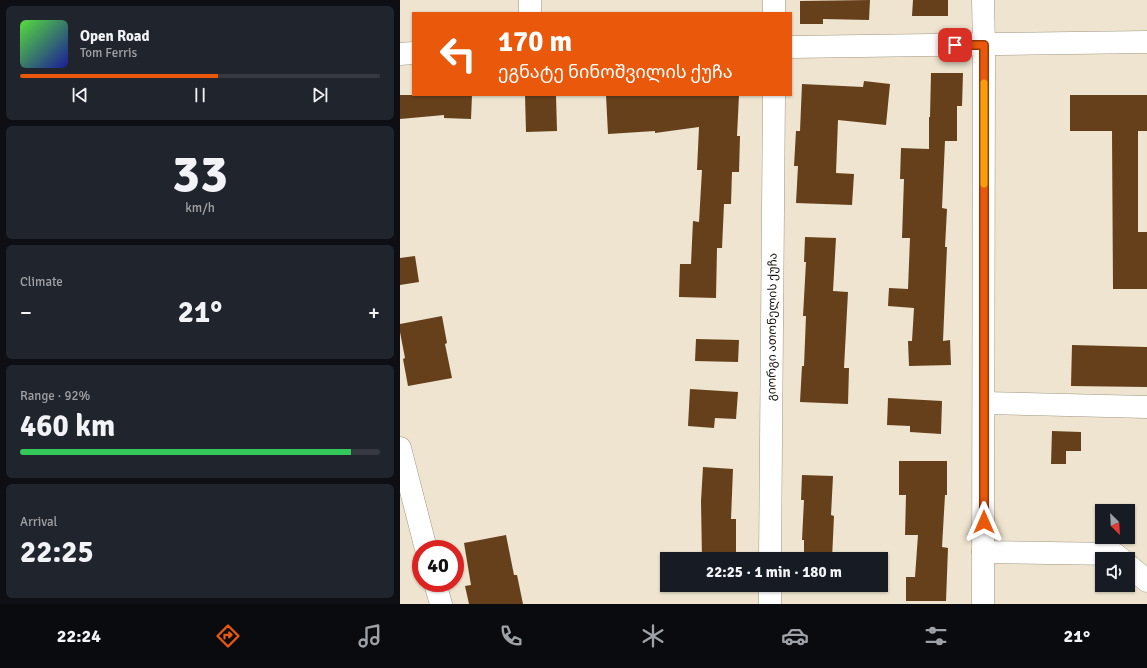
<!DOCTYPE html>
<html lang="en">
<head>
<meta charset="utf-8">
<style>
	:root { --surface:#171b24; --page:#20242c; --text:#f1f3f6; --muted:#9ea1a6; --line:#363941; --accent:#ea580c }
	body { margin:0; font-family:Signika,"Noto Sans Georgian",sans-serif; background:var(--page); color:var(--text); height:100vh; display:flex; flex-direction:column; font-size:15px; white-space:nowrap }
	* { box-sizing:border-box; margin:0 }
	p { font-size:13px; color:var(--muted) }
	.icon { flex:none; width:22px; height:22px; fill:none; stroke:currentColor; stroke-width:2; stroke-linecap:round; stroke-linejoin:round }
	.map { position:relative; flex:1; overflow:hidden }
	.sheet { display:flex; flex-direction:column; gap:6px; padding:6px; background:#0d0f14; width:400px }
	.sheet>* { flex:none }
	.top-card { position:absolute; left:12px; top:12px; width:380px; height:84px; border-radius:0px; box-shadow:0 1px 3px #0004; background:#ea580c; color:#fff; overflow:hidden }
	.needle { width:26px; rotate:156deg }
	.tools { position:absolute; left:695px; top:504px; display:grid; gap:8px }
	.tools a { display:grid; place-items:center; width:40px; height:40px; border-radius:0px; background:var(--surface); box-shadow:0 1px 3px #0004; font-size:20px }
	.speed { position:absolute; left:12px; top:540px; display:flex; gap:8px; font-size:20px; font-weight:700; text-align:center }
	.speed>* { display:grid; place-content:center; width:52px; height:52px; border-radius:50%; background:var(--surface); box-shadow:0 1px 3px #0004; line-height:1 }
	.speed .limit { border:6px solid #d22; background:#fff; color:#111 }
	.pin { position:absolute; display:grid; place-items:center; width:34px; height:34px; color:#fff; margin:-17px; border-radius:8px; box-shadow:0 2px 6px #0006 }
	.me { position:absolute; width:44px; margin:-22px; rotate:0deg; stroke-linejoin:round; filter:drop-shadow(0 0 3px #0008) }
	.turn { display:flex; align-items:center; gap:14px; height:84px; padding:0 20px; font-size:18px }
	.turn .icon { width:52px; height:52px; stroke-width:2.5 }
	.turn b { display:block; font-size:28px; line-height:34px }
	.big { font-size:30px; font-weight:700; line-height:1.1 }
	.sheet .widget { flex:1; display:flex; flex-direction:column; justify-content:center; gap:6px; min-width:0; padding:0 14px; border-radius:6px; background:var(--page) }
	.sheet .dial { align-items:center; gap:0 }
	.dial b { font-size:52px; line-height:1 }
	.song { display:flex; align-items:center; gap:12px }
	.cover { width:48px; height:48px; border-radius:6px; background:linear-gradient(135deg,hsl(110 70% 55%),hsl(240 70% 35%)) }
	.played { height:4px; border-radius:2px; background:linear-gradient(90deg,var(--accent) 55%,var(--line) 55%) }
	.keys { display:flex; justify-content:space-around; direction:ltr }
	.heat { display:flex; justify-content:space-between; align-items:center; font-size:22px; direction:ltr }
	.charge { height:6px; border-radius:3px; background:linear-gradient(90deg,#34c759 92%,var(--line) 0) }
	.trip { position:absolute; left:260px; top:552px; width:228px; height:40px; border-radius:0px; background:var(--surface); box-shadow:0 1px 3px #0004; font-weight:700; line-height:40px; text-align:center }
	.dock { display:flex; height:64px; justify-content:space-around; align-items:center; background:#090b0e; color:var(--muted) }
	.dock .icon { width:28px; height:28px }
	.dock .current { color:var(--accent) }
	.dock b { font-size:18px; color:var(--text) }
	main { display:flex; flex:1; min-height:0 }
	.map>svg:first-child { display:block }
	.building { fill:#66401b }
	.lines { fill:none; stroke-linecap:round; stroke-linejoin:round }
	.minor-casing { stroke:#a09783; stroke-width:23 }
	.minor { stroke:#fff; stroke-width:22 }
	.route-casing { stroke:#983908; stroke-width:10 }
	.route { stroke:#ea580c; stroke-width:7 }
	.slow { stroke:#f59e0b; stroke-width:7 }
	.labels { text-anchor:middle; stroke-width:4; stroke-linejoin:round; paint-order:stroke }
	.street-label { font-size:12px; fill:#17130c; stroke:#eee4cf }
</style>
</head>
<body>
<main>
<section class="sheet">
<div class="widget">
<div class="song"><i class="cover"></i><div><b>Open Road</b><p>Tom Ferris</p></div></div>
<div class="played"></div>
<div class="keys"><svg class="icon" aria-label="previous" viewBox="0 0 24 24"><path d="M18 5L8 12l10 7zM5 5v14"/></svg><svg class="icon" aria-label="pause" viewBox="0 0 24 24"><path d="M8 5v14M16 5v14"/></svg><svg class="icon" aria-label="next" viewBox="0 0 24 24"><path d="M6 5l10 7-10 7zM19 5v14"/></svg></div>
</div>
<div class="widget dial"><b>33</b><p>km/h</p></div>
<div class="widget"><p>Climate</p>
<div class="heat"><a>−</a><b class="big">21°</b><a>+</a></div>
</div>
<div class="widget"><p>Range · 92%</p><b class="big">460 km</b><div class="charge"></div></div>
<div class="widget"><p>Arrival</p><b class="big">22:25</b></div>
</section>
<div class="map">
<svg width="747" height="604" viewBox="0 0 747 604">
	<rect width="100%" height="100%" fill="#eee4cf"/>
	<g class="building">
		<polygon points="470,0 469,20 423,19 423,24 400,24 400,1"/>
		<polygon points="513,0 548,0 548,16 512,16"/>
		<polygon points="531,73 563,73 562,106 557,106 557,141 545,141 542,208 547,209 545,247 547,247 543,341 550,340 551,365 509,366 508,341 512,341 514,308 488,306 489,288 508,289 510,238 502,238 504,179 500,179 501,148 529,149 529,117 530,117"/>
		<polygon points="464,81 490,84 486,125 438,120 436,173 454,174 452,205 396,203 398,166 394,166 396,131 400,131 402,84 463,87"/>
		<polygon points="0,95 72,95 71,119 44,118 44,115 0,119"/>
		<polygon points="125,95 156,95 157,131 126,132"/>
		<polygon points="206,95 339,95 337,136 340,136 339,172 332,172 331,204 324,204 322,248 317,248 316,298 279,297 280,264 291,264 293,221 299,222 302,170 297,170 299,127 255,133 255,131 208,134"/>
		<polygon points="670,95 747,95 747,131 738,131 738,232 747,232 747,289 713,289 712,131 670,131"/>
		<polygon points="405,237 436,238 433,291 448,292 444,368 449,368 448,404 400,402 402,366 404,366 406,316 403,316 406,262 404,262"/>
		<polygon points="15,256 19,282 0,285 0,258"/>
		<polygon points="42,316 47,343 45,344 52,378 8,386 3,359 5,358 0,332 0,324"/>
		<polygon points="296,339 339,340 338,362 295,361"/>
		<polygon points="672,345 747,347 747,387 671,386"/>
		<polygon points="290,389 338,392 336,419 315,418 314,428 288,426"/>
		<polygon points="488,398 542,401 541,434 510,432 510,426 487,425"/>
		<polygon points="652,431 681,432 681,451 666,451 666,464 651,464"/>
		<polygon points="499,461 547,461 547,495 545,495 542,547 548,548 546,601 506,601 506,577 515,577 518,535 505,535 506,495 499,495"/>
		<polygon points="303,467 333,469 331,519 336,519 336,559 302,559 301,501"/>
		<polygon points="402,475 433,476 431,515 434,516 432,559 404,559 404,540 402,540 404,500 401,500"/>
		<polygon points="106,535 114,575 117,575 123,604 69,604 65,586 71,585 64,543"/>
	</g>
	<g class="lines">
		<g class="minor-casing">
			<g id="minor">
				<polyline points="130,0 130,13"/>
				<polyline points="374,0 374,13"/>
				<polyline points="583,0 584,45 583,604"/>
				<polyline points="391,47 747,42"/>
				<polyline points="0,54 13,53"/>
				<polyline points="584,403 747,407"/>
				<polyline points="0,448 26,549"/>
				<polyline points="583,552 715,554 721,559"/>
				<path id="s1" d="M370 559 374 95"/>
				<polyline points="728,565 747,581"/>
				<polyline points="35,583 41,604"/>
				<polyline points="370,604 370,585"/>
			</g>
		</g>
		<use href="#minor" class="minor"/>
	</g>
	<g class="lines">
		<g class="route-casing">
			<polyline id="route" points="555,45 584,45 584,522"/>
		</g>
		<use href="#route" class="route"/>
		<polyline class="slow" points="584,184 584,83"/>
	</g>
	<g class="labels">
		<g class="street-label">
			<text dy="4" stroke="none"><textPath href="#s1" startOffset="232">გიორგი ათონელის ქუჩა</textPath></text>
		</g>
	</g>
</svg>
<div class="tools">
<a><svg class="needle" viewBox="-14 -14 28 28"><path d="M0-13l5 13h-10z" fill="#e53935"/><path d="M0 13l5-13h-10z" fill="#9ea1a6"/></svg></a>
<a><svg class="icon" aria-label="sound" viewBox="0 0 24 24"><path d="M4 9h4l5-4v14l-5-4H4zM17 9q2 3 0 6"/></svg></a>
</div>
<div class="speed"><div class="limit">40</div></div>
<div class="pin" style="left:555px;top:45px;background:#d93025"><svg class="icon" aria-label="arrive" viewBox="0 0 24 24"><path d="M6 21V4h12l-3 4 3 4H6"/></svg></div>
<svg class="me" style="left:584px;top:522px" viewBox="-20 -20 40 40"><path d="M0-17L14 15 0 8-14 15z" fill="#ea580c" stroke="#fff" stroke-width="4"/></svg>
<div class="trip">22:25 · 1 min · 180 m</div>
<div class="top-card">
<div class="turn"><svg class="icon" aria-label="left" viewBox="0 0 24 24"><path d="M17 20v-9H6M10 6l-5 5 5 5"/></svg><div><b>170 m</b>ეგნატე ნინოშვილის ქუჩა</div></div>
</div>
</div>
</main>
<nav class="dock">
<b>22:24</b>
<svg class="icon current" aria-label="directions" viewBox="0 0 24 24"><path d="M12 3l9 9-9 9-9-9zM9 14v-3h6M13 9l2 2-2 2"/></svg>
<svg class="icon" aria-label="music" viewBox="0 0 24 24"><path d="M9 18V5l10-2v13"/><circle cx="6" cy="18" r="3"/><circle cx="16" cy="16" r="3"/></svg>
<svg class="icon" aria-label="phone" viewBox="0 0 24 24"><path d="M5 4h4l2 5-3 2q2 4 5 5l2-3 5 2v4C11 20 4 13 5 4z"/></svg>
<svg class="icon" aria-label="climate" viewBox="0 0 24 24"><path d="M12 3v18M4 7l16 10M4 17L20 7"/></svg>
<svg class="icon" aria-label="car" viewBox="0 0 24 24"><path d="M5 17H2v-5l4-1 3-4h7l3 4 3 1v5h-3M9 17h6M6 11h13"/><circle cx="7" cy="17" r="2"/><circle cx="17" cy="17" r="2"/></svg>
<svg class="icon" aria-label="filters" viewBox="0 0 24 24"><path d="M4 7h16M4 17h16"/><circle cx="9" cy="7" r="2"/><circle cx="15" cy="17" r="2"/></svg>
<b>21°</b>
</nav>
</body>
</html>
